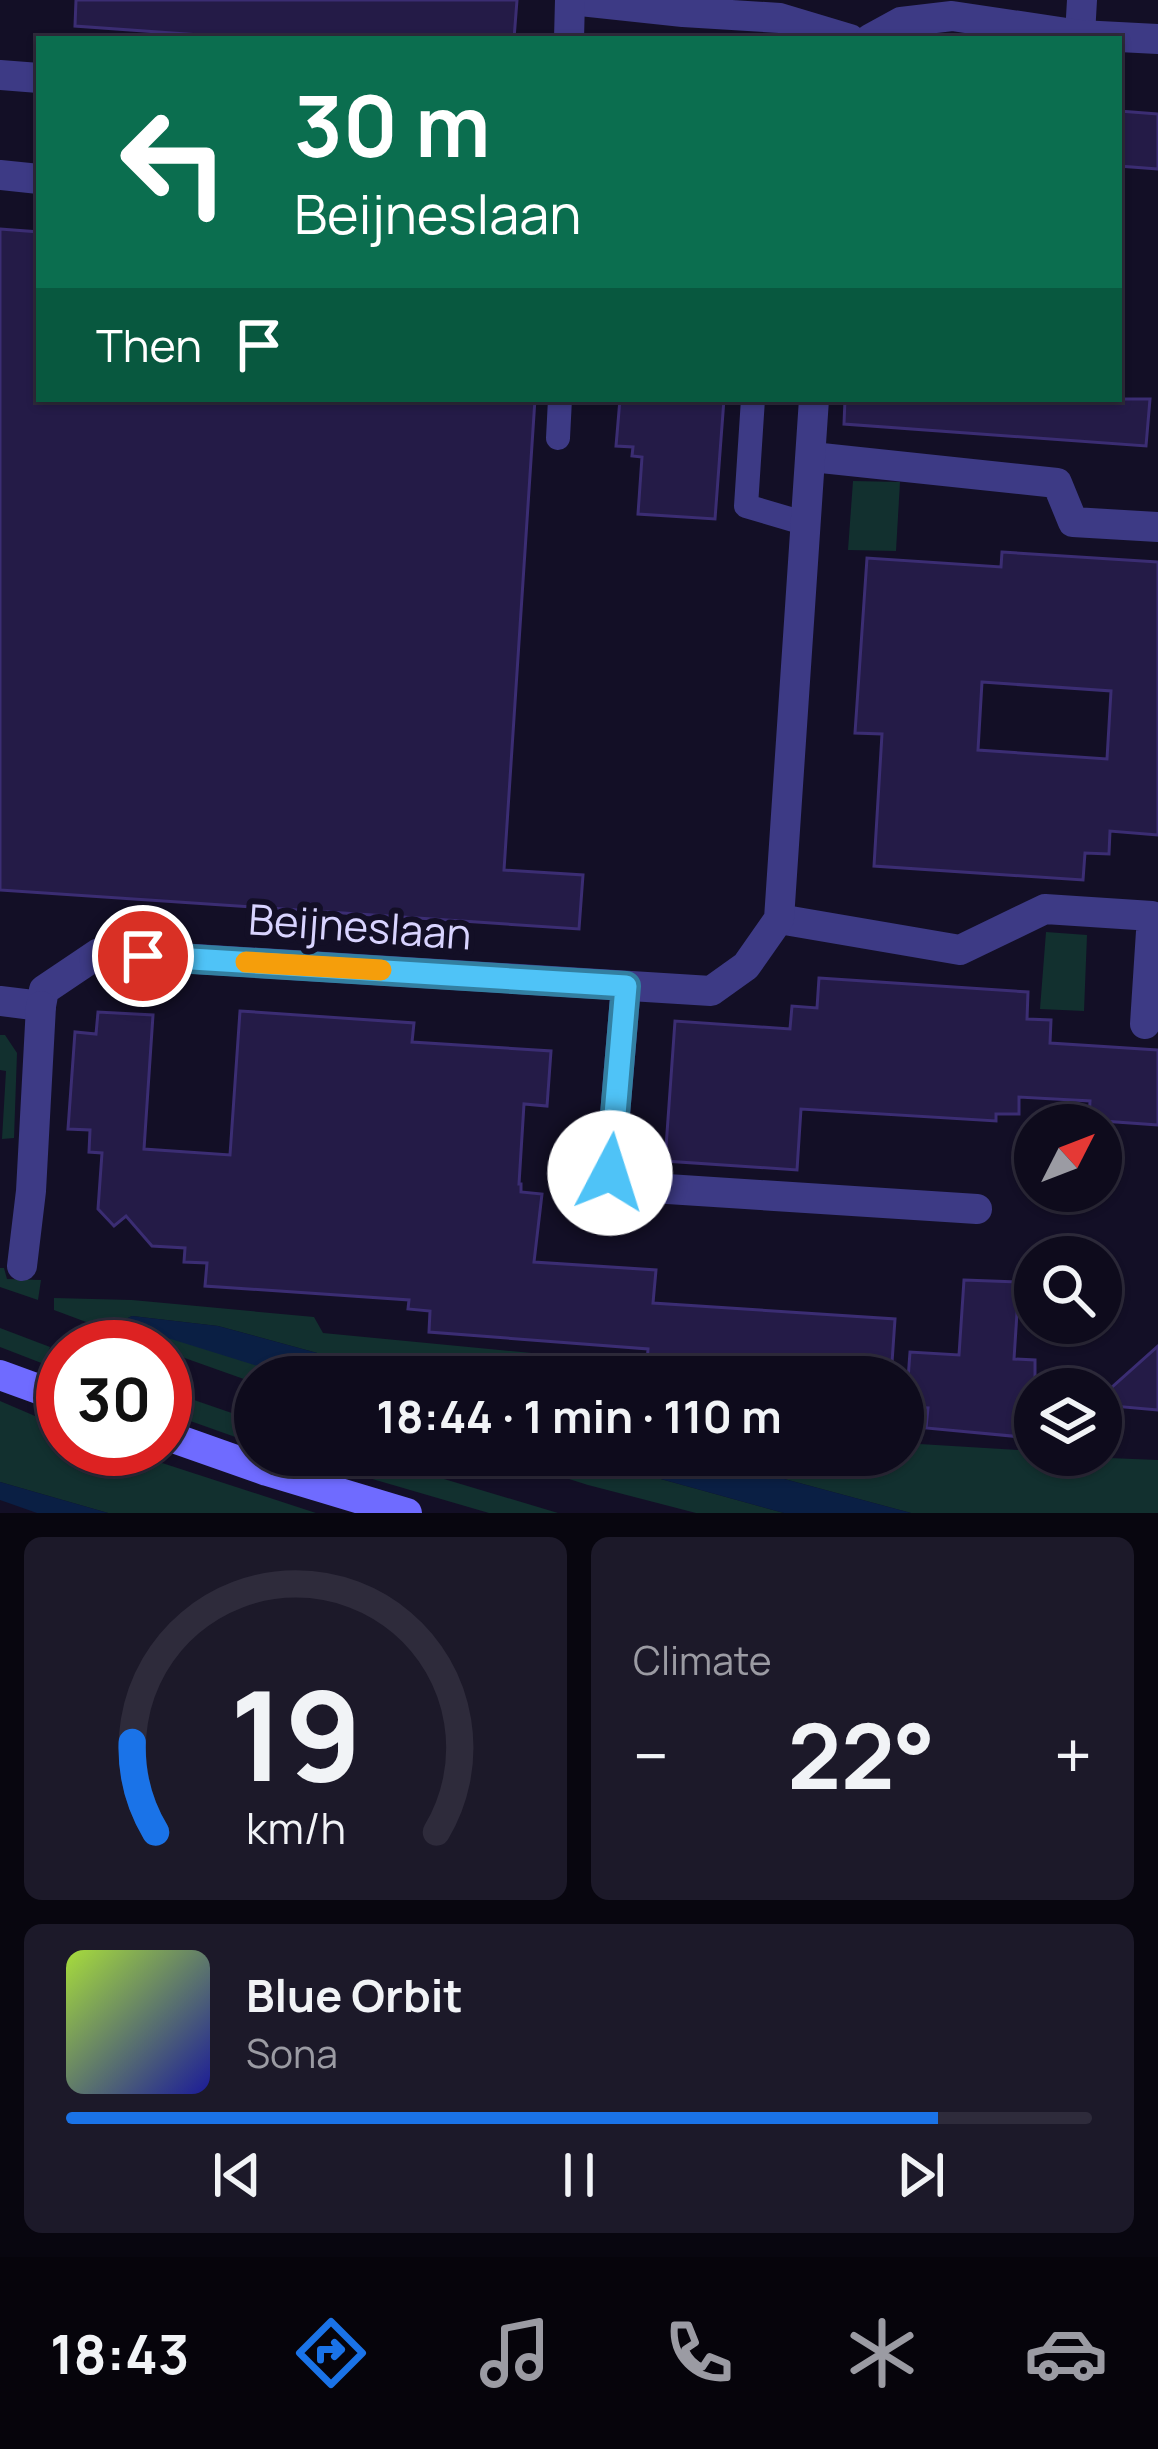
<!DOCTYPE html>
<html lang="en">
<head>
<meta charset="utf-8">
<style>
	:root { --surface:#0e0b1c; --page:#1c1929; --text:#f1f3f6; --muted:#9b9ba3; --line:#2e2b3b; --accent:#1a73e8 }
	body { margin:0; font-family:Manrope,sans-serif; background:var(--page); color:var(--text); height:100vh; display:flex; flex-direction:column; font-size:45px; white-space:nowrap }
	* { box-sizing:border-box; margin:0 }
	p { font-size:39px; color:var(--muted) }
	.icon { flex:none; width:66px; height:66px; fill:none; stroke:currentColor; stroke-width:2; stroke-linecap:round; stroke-linejoin:round }
	.map { position:relative; height:1513px; overflow:hidden }
	.panel { display:flex; flex-direction:column; gap:24px; padding:24px; background:#08060f; flex:1 }
	.panel>* { flex:none }
	.guide { position:absolute; left:36px; top:36px; width:1086px; height:366px; border-radius:0px; box-shadow:0 3px 9px #0004,0 0 0 3px var(--line); background:#0b6e4f; color:#fff; overflow:hidden }
	.needle { width:78px; rotate:48deg }
	.tools { position:absolute; left:1014px; top:1104px; display:grid; gap:24px }
	.tools a { display:grid; place-items:center; width:108px; height:108px; border-radius:50%; background:var(--surface); box-shadow:0 3px 9px #0004,0 0 0 3px var(--line); font-size:60px }
	.speed { position:absolute; left:36px; top:1320px; display:flex; gap:24px; font-size:60px; font-weight:700; text-align:center }
	.speed>* { display:grid; place-content:center; width:156px; height:156px; border-radius:50%; background:var(--surface); box-shadow:0 3px 9px #0004,0 0 0 3px var(--line); line-height:1 }
	.speed .limit { border:18px solid #d22; background:#fff; color:#111 }
	.pin { position:absolute; display:grid; place-items:center; width:102px; height:102px; color:#fff; margin:-51px; border:6px solid #fff; border-radius:50%; box-shadow:0 3px 12px #0007 }
	.me { position:absolute; width:132px; margin:-66px; rotate:5deg; stroke-linejoin:round; filter:drop-shadow(0 0 9px #0008) }
	.turn { display:flex; align-items:center; gap:42px; height:252px; padding:0 60px; font-size:54px }
	.turn .icon { width:156px; height:156px; stroke-width:2.5 }
	.turn b { display:block; font-size:84px; line-height:102px }
	.then { display:flex; align-items:center; height:114px; padding:0 60px; background:#0003; gap:24px; font-size:45px }
	.big { font-size:90px; font-weight:700; line-height:1.1 }
	.panel .widget { flex:1; display:flex; flex-direction:column; justify-content:center; gap:18px; min-width:0; padding:0 42px; border-radius:18px; background:var(--page) }
	.panel .dial { align-items:center; gap:0 }
	.dial svg { height:312px; overflow:visible; fill:none; stroke:var(--line); stroke-width:7; stroke-linecap:round; text-anchor:middle }
	.dial text { fill:var(--text); stroke:none }
	.song { display:flex; align-items:center; gap:36px }
	.cover { width:144px; height:144px; border-radius:18px; background:linear-gradient(135deg,hsl(80 70% 55%),hsl(240 70% 35%)) }
	.played { height:12px; border-radius:6px; background:linear-gradient(90deg,var(--accent) 85%,var(--line) 85%) }
	.keys { display:flex; justify-content:space-around; direction:ltr }
	.heat { display:flex; justify-content:space-between; align-items:center; font-size:66px; direction:ltr }
	.panel .tiles { flex:1; display:grid; gap:24px; grid-template-columns:1fr 1fr }
	.widget:last-child { grid-column:span 2 }
	.trip { position:absolute; left:234px; top:1356px; width:690px; height:120px; border-radius:60px; background:var(--surface); box-shadow:0 3px 9px #0004,0 0 0 3px var(--line); font-weight:700; line-height:120px; text-align:center }
	.dock { display:flex; height:192px; justify-content:space-around; align-items:center; background:#06040b; color:var(--muted) }
	.dock .icon { width:84px; height:84px }
	.dock .current { color:var(--accent) }
	.dock b { font-size:54px; color:var(--text) }
	.map>svg:first-child { display:block }
	.green { fill:#12302f }
	.water { fill:#0a1f44 }
	.building { fill:#241b47; stroke:#3b2d73; stroke-width:3; fill-rule:evenodd }
	.lines { fill:none; stroke-linecap:round; stroke-linejoin:round }
	.lane { stroke:#3d3a85; stroke-width:24 }
	.street { stroke:#3d3a85; stroke-width:30 }
	.secondary { stroke:#6f6bff; stroke-width:30 }
	.route-casing { stroke:#337fa1; stroke-width:30 }
	.route { stroke:#4fc3f7; stroke-width:21 }
	.slow { stroke:#f59e0b; stroke-width:21 }
	.labels { text-anchor:middle; stroke-width:12; stroke-linejoin:round; paint-order:stroke }
	.street-label { font-size:42px; fill:#d9d4ff; stroke:#130f26 }
</style>
</head>
<body>
<div class="map">
<svg width="1158" height="1513" viewBox="0 0 1158 1513">
	<rect width="100%" height="100%" fill="#130f26"/>
	<g class="green">
		<polygon points="853,481 900,482 896,551 848,550"/>
		<polygon points="1046,932 1087,935 1084,1011 1040,1009"/>
		<polygon points="0,1035 5,1035 17,1053 14,1138 2,1139 6,1071 0,1070"/>
		<polygon points="0,1268 4,1268 7,1279 41,1280 38,1300 0,1287"/>
		<polygon points="54,1298 132,1300 314,1317 323,1333 563,1356 561,1377 405,1377 218,1326 132,1316 124,1320 294,1377 255,1377 255,1383 165,1351 165,1347 153,1347 54,1310"/>
		<polygon points="0,1328 50,1347 44,1364 0,1347"/>
		<polygon points="165,1390 255,1421 255,1444 165,1412"/>
		<polygon points="0,1401 63,1428 63,1449 119,1449 316,1513 108,1513 0,1482"/>
		<polygon points="903,1443 1035,1451 1035,1455 1158,1460 1158,1513 911,1513 695,1455 903,1455"/>
		<polygon points="290,1455 364,1455 558,1513 489,1513"/>
		<polygon points="493,1455 574,1455 784,1513 696,1513 588,1485"/>
	</g>
	<g class="water">
		<polygon points="132,1316 218,1326 405,1377 293,1377 126,1325 124,1320"/>
		<polygon points="574,1455 695,1455 911,1513 784,1513"/>
		<polygon points="0,1482 108,1513 37,1513 0,1500"/>
	</g>
	<g class="building">
		<polygon points="76,0 517,0 514,39 256,39 75,26"/>
		<polygon points="1119,111 1158,114 1158,169 1119,166"/>
		<polygon points="0,229 39,232 39,399 535,399 504,870 583,875 579,929 0,890"/>
		<polygon points="620,399 724,399 715,519 638,514 642,457 632,456 633,447 616,446"/>
		<polygon points="845,399 1150,399 1146,446 844,424"/>
		<path d="M1002 552 1158 562V835L1110 831 1109 854 1085 853 1083 880 874 866 882 734 855 733 867 558 1001 567ZM982 682 1111 691 1107 759 978 750Z"/>
		<polygon points="819,978 1028,992 1027,1019 1051,1020 1050,1043 1158,1050 1158,1125 1089,1120 1090,1101 1019,1097 1019,1114 996,1114 996,1121 801,1109 797,1170 665,1161 675,1021 790,1029 792,1006 817,1008"/>
		<polygon points="240,1011 414,1023 412,1042 551,1051 547,1106 524,1104 519,1184 521,1184 521,1192 542,1194 534,1262 656,1270 653,1303 895,1319 891,1377 646,1377 648,1349 429,1332 430,1311 408,1309 409,1300 205,1286 207,1263 184,1262 185,1248 152,1246 126,1216 114,1226 98,1209 102,1153 89,1152 90,1130 68,1129 75,1032 96,1034 98,1012 153,1015 144,1149 230,1155"/>
		<polygon points="964,1280 1019,1282 1014,1359 1035,1360 1035,1415 1024,1414 1022,1437 926,1428 928,1408 906,1407 910,1352 959,1355"/>
		<polygon points="1158,1346 1158,1410 1101,1405 1101,1397"/>
	</g>
	<g class="lines">
		<g class="lane">
			<polyline points="753,399 746,506 807,524"/>
			<polyline points="558,438 560,399"/>
		</g>
		<g class="street">
			<polyline points="571,0 683,12 780,18 850,39"/>
			<polyline points="1080,35 1082,0"/>
			<polyline points="569,39 570,0"/>
			<polyline points="870,39 901,22 952,16 1080,35 1158,39"/>
			<polyline points="0,75 39,78"/>
			<polyline points="0,175 39,179"/>
			<polyline points="812,457 1057,483 1073,522 1158,527"/>
			<polyline points="779,919 960,950 1045,909 1152,916 1145,1024"/>
			<polyline points="626,986 610,1173 621,1186 977,1209"/>
			<polyline points="0,1001 41,1006 44,990 99,953 711,991 746,966 779,919 814,399"/>
			<polyline points="22,1266 31,1191 41,1006"/>
		</g>
		<g class="secondary">
			<polyline points="0,1375 63,1398"/>
			<polyline points="165,1435 267,1471 407,1513"/>
		</g>
	</g>
	<g class="lines">
		<g class="route-casing">
			<polyline id="route" points="143,956 626,986 610,1173"/>
		</g>
		<use href="#route" class="route"/>
		<polyline class="slow" points="246,962 381,970"/>
	</g>
	<g class="labels">
		<g class="street-label">
			<text transform="translate(360 927) rotate(4)" y="15">Beijneslaan</text>
		</g>
	</g>
</svg>
<div class="tools">
<a><svg class="needle" viewBox="-14 -14 28 28"><path d="M0-13l5 13h-10z" fill="#e53935"/><path d="M0 13l5-13h-10z" fill="#9b9ba3"/></svg></a>
<a><svg class="icon" aria-label="search" viewBox="0 0 24 24"><circle cx="10" cy="10" r="6"/><path d="M15 15l6 6"/></svg></a>
<a><svg class="icon" aria-label="layers" viewBox="0 0 24 24"><path d="M12 4l9 5-9 5-9-5zM3 14l9 5 9-5"/></svg></a>
</div>
<div class="speed"><div class="limit">30</div></div>
<div class="pin" style="left:143px;top:956px;background:#d93025"><svg class="icon" aria-label="arrive" viewBox="0 0 24 24"><path d="M6 21V4h12l-3 4 3 4H6"/></svg></div>
<svg class="me" style="left:610px;top:1173px" viewBox="-20 -20 40 40"><circle r="19" fill="#fff"/><path d="M0-13L10 11 0 6-10 11z" fill="#4fc3f7"/></svg>
<div class="trip">18:44 · 1 min · 110 m</div>
<div class="guide">
<div class="turn"><svg class="icon" aria-label="left" viewBox="0 0 24 24"><path d="M17 20v-9H6M10 6l-5 5 5 5"/></svg><div><b>30 m</b>Beijneslaan</div></div>
<div class="then">Then<svg class="icon" aria-label="arrive" viewBox="0 0 24 24"><path d="M6 21V4h12l-3 4 3 4H6"/></svg></div>
</div>
</div>
<section class="panel">
<div class="tiles">
<div class="widget dial"><svg viewBox="0 0 100 80">
<path d="M14 69A42 42 0 1 1 86 69"/>
<path d="M14 69A42 42 0 0 1 8 46" stroke="#1a73e8"/>
<text x="50" y="56" font-size="32" font-weight="700">19</text>
<text x="50" y="72" font-size="11">km/h</text>
</svg></div>
<div class="widget"><p>Climate</p>
<div class="heat"><a>−</a><b class="big">22°</b><a>+</a></div>
</div>
<div class="widget">
<div class="song"><i class="cover"></i><div><b>Blue Orbit</b><p>Sona</p></div></div>
<div class="played"></div>
<div class="keys"><svg class="icon" aria-label="previous" viewBox="0 0 24 24"><path d="M18 5L8 12l10 7zM5 5v14"/></svg><svg class="icon" aria-label="pause" viewBox="0 0 24 24"><path d="M8 5v14M16 5v14"/></svg><svg class="icon" aria-label="next" viewBox="0 0 24 24"><path d="M6 5l10 7-10 7zM19 5v14"/></svg></div>
</div>
</div>
</section>
<nav class="dock">
<b>18:43</b>
<svg class="icon current" aria-label="directions" viewBox="0 0 24 24"><path d="M12 3l9 9-9 9-9-9zM9 14v-3h6M13 9l2 2-2 2"/></svg>
<svg class="icon" aria-label="music" viewBox="0 0 24 24"><path d="M9 18V5l10-2v13"/><circle cx="6" cy="18" r="3"/><circle cx="16" cy="16" r="3"/></svg>
<svg class="icon" aria-label="phone" viewBox="0 0 24 24"><path d="M5 4h4l2 5-3 2q2 4 5 5l2-3 5 2v4C11 20 4 13 5 4z"/></svg>
<svg class="icon" aria-label="climate" viewBox="0 0 24 24"><path d="M12 3v18M4 7l16 10M4 17L20 7"/></svg>
<svg class="icon" aria-label="car" viewBox="0 0 24 24"><path d="M5 17H2v-5l4-1 3-4h7l3 4 3 1v5h-3M9 17h6M6 11h13"/><circle cx="7" cy="17" r="2"/><circle cx="17" cy="17" r="2"/></svg>
</nav>
</body>
</html>
